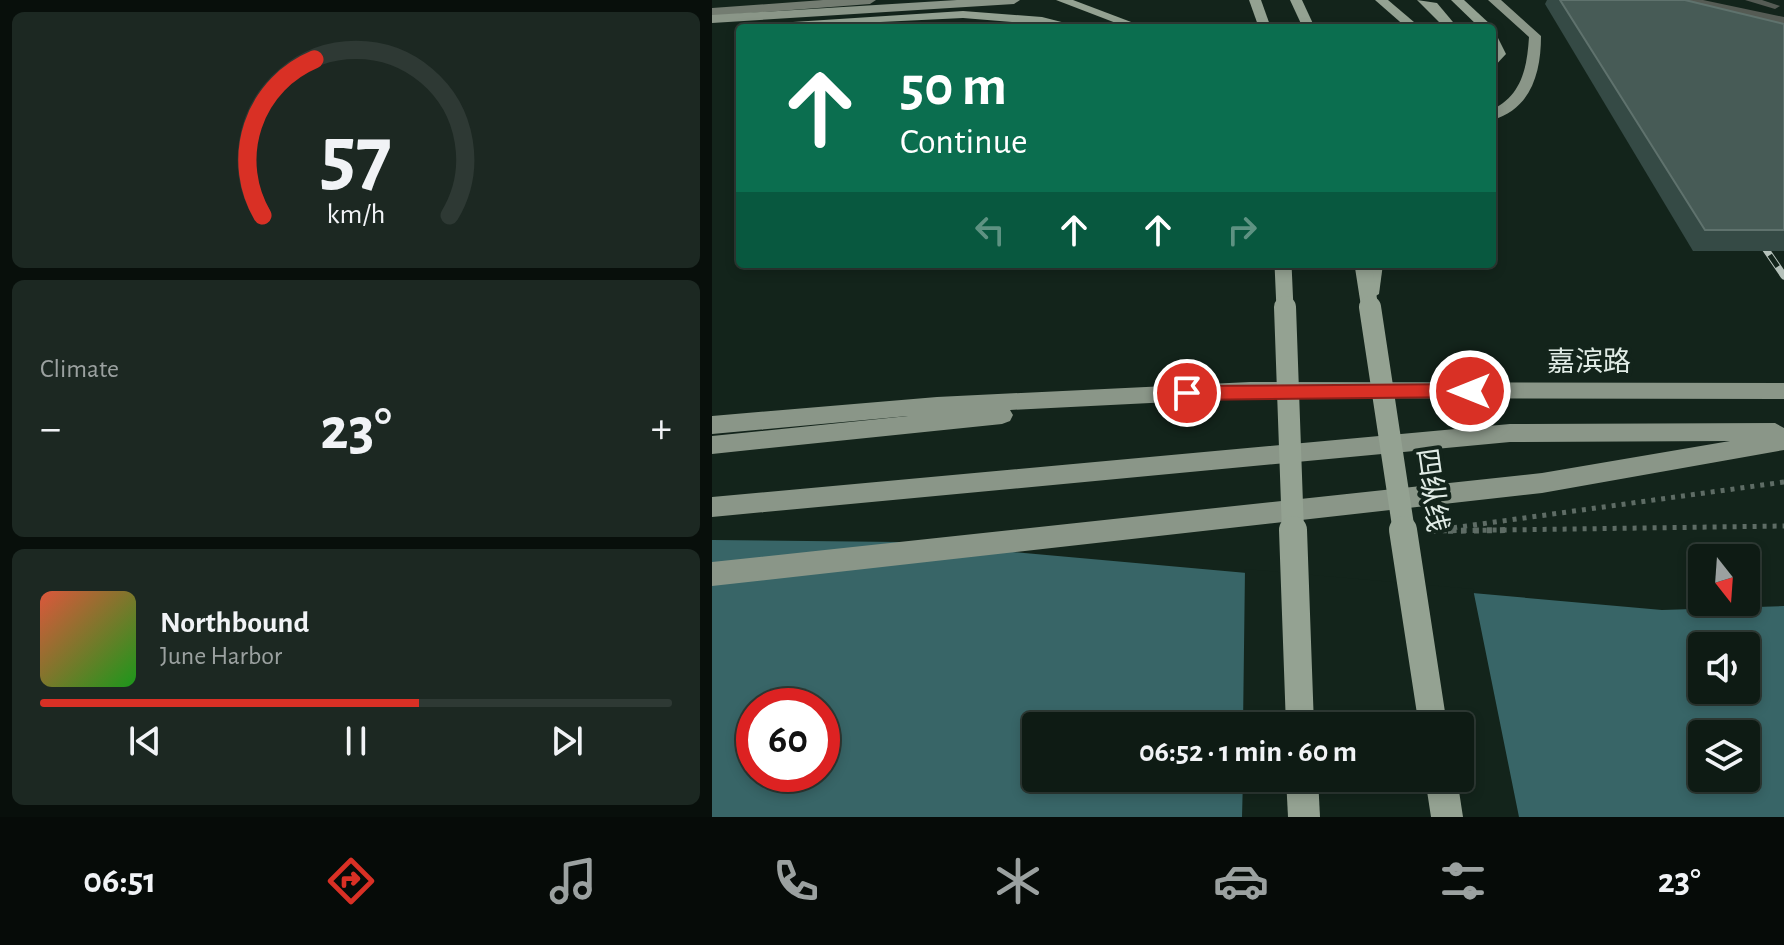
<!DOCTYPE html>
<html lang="en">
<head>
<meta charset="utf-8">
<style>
	:root { --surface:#0e1b14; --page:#1c2822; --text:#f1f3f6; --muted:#9ba1a0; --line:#2e3934; --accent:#d93025 }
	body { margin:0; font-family:"Alegreya Sans","Noto Sans SC",sans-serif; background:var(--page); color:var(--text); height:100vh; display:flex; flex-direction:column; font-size:30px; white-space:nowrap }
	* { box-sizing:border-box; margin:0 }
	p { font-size:26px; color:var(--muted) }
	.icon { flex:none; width:44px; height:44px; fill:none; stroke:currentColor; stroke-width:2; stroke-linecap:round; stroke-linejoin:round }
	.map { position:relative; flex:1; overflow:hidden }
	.side { display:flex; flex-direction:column; gap:12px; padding:12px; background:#080f0b; width:712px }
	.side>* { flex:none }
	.guide { position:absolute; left:24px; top:24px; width:760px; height:244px; border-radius:8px; box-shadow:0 4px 12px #0003,0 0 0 2px var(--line); background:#0b6e4f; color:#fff; overflow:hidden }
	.needle { width:52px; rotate:163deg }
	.tools { position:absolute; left:976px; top:544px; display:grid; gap:16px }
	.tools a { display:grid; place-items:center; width:72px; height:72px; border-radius:8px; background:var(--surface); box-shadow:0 4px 12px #0003,0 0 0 2px var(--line); font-size:40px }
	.speed { position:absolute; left:24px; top:688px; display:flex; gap:16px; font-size:40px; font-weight:700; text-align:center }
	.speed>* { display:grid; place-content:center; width:104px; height:104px; border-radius:50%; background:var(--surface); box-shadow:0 4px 12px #0003,0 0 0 2px var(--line); line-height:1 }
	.speed .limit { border:12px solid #d22; background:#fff; color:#111 }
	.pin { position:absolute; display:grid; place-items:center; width:68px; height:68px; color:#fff; margin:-34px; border:4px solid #fff; border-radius:50%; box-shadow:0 2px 8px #0007 }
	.me { position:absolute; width:88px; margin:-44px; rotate:270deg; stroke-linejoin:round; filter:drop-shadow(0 0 6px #0008) }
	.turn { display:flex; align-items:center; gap:28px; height:168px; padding:0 32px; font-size:36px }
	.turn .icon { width:104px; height:104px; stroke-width:2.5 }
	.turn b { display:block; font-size:56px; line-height:68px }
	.lanes { display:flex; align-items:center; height:76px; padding:0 32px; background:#0003; justify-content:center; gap:40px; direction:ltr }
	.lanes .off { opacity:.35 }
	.big { font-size:60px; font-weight:600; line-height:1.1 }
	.side .widget { flex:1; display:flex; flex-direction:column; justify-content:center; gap:12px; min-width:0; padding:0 28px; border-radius:12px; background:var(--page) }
	.side .dial { align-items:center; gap:0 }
	.dial svg { height:208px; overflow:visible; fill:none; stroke:var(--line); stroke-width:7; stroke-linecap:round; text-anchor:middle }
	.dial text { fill:var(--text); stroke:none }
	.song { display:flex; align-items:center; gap:24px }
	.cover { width:96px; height:96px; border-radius:12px; background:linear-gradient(135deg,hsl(10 70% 55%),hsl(120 70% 35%)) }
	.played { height:8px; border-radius:4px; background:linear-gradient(90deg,var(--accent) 60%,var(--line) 60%) }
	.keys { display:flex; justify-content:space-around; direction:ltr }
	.heat { display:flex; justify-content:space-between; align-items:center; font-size:44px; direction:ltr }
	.trip { position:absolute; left:310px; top:712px; width:452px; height:80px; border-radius:8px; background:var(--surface); box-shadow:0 4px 12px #0003,0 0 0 2px var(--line); font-weight:600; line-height:80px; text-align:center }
	.tabs { display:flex; height:128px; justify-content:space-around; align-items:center; background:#060b08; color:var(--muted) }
	.tabs .icon { width:56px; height:56px }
	.tabs .current { color:var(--accent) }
	.tabs b { font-size:36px; color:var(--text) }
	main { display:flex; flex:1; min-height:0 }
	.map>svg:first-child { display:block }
	.water { fill:#386567; fill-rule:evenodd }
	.pier { fill:#13241b }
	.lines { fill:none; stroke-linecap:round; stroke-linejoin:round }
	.path-far1 { stroke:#5e6c65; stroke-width:5; stroke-dasharray:4 6; stroke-linecap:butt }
	.path { stroke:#5e6c65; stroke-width:6; stroke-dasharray:5 8; stroke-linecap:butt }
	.service { fill:#555b54; fill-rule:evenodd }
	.tertiary { fill:#555b54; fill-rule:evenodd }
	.secondary { fill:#737c71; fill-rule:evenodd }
	.primary { fill:#8a9688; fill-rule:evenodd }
	.trunk { fill:#94a292; fill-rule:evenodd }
	.rail-casing { stroke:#b5c1ba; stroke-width:7 }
	.rail { stroke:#13241b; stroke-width:5; stroke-dasharray:14; stroke-linecap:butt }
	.trunk-bridge-far2 { stroke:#94a292; stroke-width:17 }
	.trunk-bridge-far1 { stroke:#94a292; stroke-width:22 }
	.trunk-bridge { stroke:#94a292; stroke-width:28 }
	.wall { fill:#354a45 }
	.building { fill:#475b56; stroke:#5f726d; stroke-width:2 }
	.route { fill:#d93025; stroke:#8d1f18; stroke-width:2 }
	.labels { text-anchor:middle; stroke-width:8; stroke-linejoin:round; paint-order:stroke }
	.street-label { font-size:28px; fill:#e0ebe5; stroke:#13241b }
</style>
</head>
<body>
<main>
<section class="side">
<div class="widget dial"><svg viewBox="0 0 100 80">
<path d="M14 69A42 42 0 1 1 86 69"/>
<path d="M14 69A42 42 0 0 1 34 9" stroke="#d93025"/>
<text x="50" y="56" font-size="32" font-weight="700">57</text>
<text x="50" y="72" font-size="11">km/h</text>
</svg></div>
<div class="widget"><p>Climate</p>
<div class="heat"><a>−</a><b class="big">23°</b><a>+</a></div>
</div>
<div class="widget">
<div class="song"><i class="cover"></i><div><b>Northbound</b><p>June Harbor</p></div></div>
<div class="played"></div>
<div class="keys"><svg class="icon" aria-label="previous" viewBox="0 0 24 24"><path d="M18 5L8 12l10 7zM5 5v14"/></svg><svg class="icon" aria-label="pause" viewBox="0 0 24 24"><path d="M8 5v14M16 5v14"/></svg><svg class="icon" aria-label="next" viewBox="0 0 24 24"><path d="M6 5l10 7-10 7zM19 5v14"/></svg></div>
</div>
</section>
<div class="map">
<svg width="1072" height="817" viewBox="0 0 1072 817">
	<rect width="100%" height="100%" fill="#13241b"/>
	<path class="water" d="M0 540 188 542 950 610 1072 606V817H0ZM990 646H1034V690H990ZM42 706H110V774H42ZM324 726H748V778H324ZM990 734H1034V778H990Z"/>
	<polygon class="pier" points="533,569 761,589 807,817 530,817 531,778 748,778 748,726 531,726"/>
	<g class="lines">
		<polyline class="path-far1" points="1072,482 718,531 1072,526"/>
		<polyline class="path" points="726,530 718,531 801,530"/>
		<polygon class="service" points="1033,0 1050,0 1068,6 1063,9"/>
		<polygon class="tertiary" points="969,0 991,0 1072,17 1072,25"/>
		<polygon class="secondary" points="111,0 164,0 158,4 0,16 0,8"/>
		<g class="primary">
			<polygon points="245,0 308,0 302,4 0,23 0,15"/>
			<path d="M776 0H789L829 36C829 73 819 109 780 120V110C810 95 815 68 817 37Z"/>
			<polygon points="103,24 215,24 221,28 97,28"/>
			<polygon points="538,382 1072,383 1072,399 538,398 298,410 301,415 298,421 290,424 0,454 0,436 196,416 0,434 0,416 225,397"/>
			<polygon points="1063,423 1072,428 1072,450 830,493 0,586 0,562 830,473 1018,441 798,442 0,517 0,497 798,424"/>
		</g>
		<g class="trunk">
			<polygon points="344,0 361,0 435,28 417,28"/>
			<polygon points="537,0 549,0 559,28 547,28"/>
			<polygon points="578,0 590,0 603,28 591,28"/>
			<polygon points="663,0 676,0 709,28 695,28"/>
			<polygon points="705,0 725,3 746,28 733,28"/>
			<polygon points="739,0 752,0 779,25 781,28 780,30 768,28"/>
			<polygon points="251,11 330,17 373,28 251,18 43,28 49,24"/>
			<polygon points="780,35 785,36 794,54 780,69"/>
			<polygon points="653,264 671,264 667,294 657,300 647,294"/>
			<polygon points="574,778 606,778 608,817 576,817"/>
			<polygon points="713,778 745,778 751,817 719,817"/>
		</g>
		<g class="rail-casing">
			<polyline id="rail" points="1042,232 1072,276"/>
		</g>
		<use href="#rail" class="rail"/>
		<g class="trunk-bridge-far2">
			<polyline points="571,264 573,309"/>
			<polyline points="651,264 658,309"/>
		</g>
		<g class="trunk-bridge-far1">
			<polyline points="573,307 581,532"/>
			<polyline points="658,307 692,532"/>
		</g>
		<g class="trunk-bridge">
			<polyline points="581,530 588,726"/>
			<polyline points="691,530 721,726"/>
		</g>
	</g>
	<polygon class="wall" points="835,0 973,0 1072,24 1072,251 981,251 833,4"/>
	<polygon class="building" points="848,0 973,0 1072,24 1072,230 993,230"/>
	<polygon class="route" points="758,384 767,391 758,397 475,400 466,393 475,386"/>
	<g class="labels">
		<g class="street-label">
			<text x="877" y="371">嘉滨路</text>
			<text transform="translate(721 490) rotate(82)" y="10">四纵线</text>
		</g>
	</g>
</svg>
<div class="tools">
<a><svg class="needle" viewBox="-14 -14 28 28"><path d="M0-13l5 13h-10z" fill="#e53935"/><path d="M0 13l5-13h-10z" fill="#9ba1a0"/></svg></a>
<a><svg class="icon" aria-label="sound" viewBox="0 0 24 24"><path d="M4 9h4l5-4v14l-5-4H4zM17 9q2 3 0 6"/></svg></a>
<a><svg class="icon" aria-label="layers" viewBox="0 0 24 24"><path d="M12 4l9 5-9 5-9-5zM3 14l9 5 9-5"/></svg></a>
</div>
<div class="speed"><div class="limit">60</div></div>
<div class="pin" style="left:475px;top:393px;background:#d93025"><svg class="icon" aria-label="arrive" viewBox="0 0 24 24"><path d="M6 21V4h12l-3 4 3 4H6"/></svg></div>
<svg class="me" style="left:758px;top:391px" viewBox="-20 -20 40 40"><circle r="17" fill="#d93025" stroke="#fff" stroke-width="3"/><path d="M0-11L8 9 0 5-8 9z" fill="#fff"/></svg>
<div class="trip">06:52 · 1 min · 60 m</div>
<div class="guide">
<div class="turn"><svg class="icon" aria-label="ahead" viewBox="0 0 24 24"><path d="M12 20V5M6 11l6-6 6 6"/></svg><div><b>50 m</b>Continue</div></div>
<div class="lanes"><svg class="icon off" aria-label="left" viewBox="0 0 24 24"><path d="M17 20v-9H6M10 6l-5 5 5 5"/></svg><svg class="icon" aria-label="ahead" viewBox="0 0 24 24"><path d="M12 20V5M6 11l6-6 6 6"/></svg><svg class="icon" aria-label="ahead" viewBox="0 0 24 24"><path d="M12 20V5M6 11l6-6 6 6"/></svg><svg class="icon off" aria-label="right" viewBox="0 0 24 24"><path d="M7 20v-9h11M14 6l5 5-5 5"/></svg></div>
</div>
</div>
</main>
<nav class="tabs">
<b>06:51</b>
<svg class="icon current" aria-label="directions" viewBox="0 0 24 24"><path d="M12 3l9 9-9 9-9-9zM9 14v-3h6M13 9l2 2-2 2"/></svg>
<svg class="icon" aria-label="music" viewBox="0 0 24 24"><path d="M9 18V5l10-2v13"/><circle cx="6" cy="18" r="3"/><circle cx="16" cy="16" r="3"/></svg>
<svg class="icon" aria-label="phone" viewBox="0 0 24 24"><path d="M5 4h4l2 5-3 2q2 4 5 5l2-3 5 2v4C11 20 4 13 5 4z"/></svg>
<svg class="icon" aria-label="climate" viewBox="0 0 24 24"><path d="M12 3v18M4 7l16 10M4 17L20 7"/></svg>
<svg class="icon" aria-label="car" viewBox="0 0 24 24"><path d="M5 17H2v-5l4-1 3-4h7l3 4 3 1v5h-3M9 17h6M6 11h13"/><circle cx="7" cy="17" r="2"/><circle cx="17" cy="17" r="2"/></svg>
<svg class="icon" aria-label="filters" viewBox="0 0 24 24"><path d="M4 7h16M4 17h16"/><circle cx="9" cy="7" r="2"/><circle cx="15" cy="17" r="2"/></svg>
<b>23°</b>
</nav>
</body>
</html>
